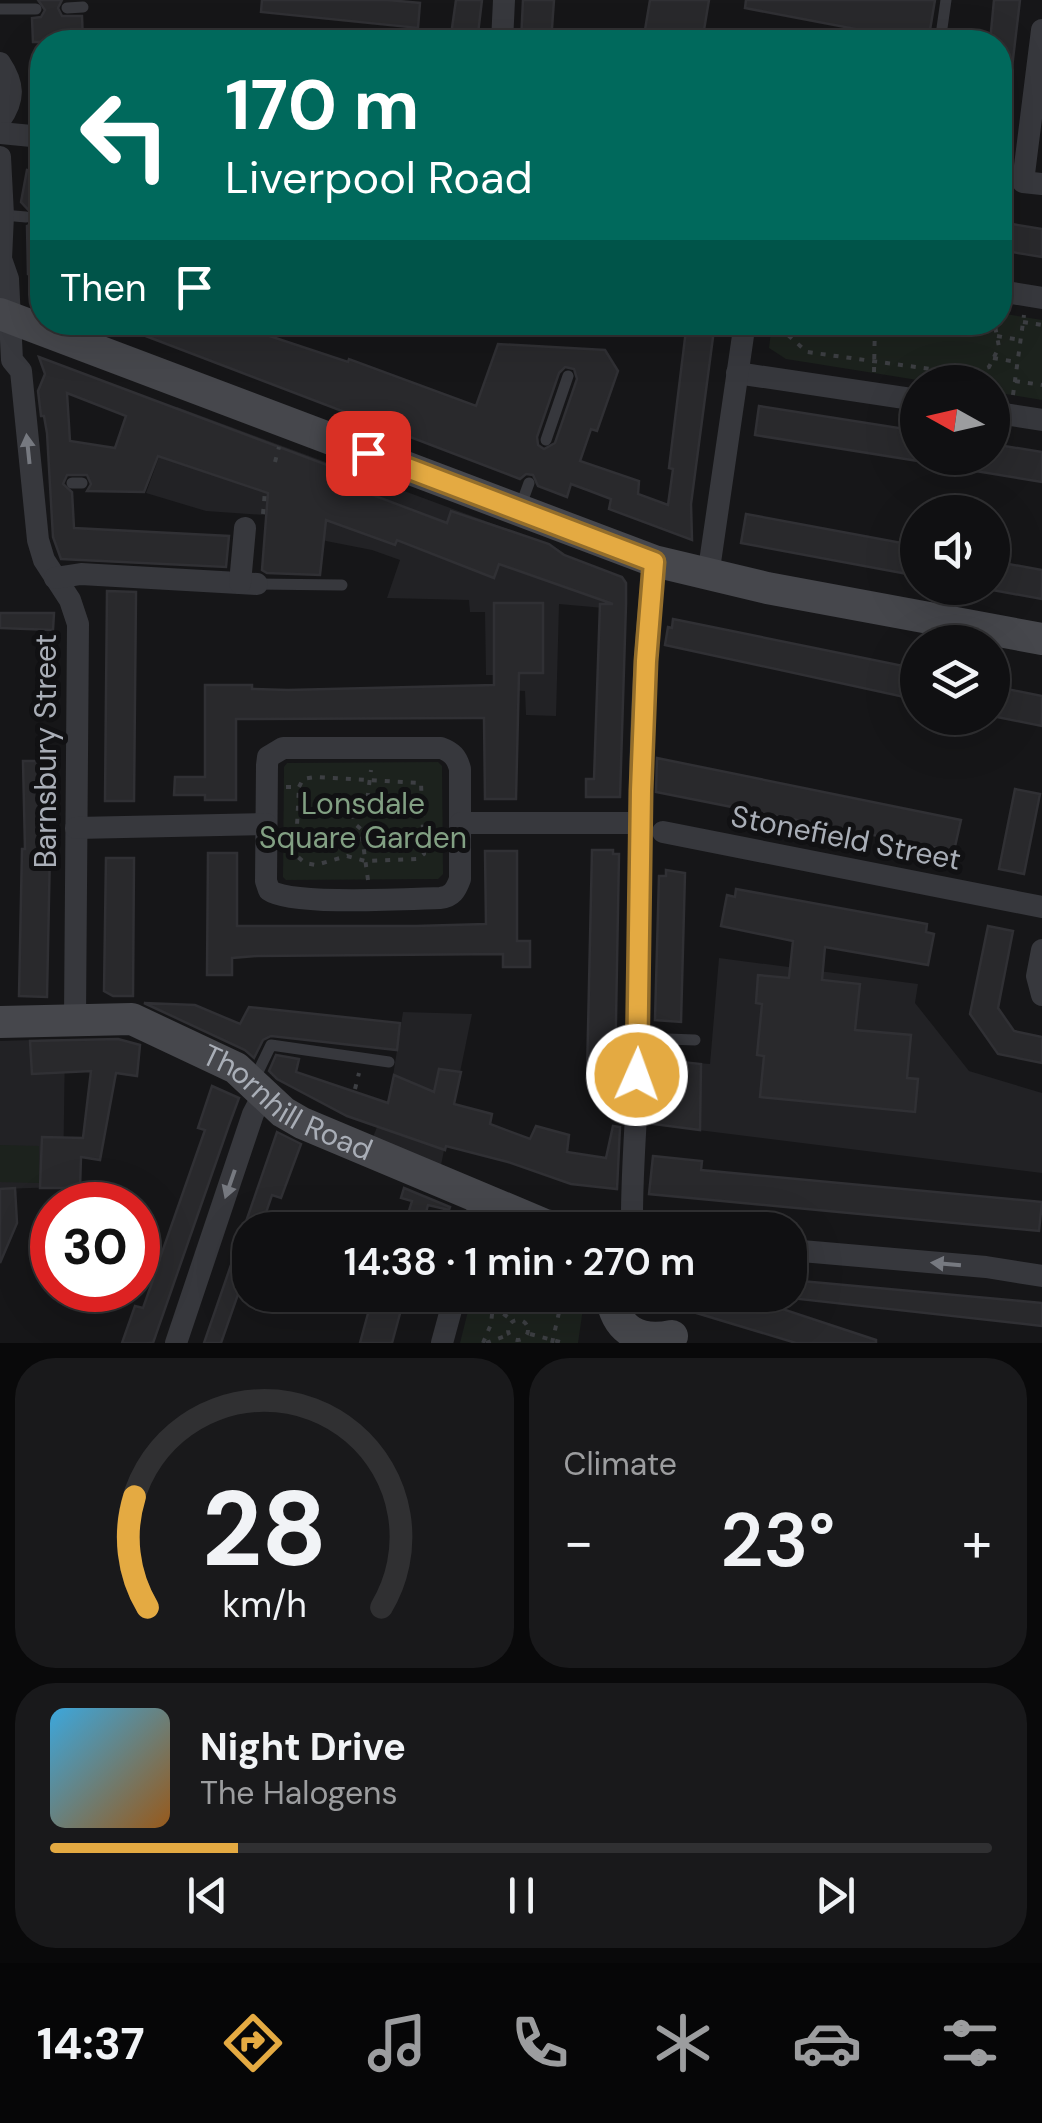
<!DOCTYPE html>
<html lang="en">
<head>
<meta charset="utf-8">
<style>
	:root { --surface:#101012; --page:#19191b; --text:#f1f3f6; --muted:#9c9d9f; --line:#303032; --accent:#e4aa42 }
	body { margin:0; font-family:"DM Sans",sans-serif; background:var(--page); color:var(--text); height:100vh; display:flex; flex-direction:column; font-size:38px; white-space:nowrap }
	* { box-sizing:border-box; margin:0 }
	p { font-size:32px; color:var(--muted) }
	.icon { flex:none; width:55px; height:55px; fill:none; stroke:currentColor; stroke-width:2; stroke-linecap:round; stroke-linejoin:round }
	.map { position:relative; height:1343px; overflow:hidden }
	.details { display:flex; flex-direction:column; gap:15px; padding:15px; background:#09090a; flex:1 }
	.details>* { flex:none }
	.hud { position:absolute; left:30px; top:30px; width:982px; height:305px; border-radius:40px; box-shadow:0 10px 40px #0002,0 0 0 2px var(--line); background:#00695c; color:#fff; overflow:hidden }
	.needle { width:65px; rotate:278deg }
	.controls { position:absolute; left:900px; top:365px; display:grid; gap:20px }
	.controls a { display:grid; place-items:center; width:110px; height:110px; border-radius:50%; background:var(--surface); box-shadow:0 10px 40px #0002,0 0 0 2px var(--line); font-size:50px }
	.speed { position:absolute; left:30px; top:1182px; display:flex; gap:20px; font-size:50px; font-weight:700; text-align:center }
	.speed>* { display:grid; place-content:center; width:130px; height:130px; border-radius:50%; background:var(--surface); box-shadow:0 10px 40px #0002,0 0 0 2px var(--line); line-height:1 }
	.speed .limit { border:15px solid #d22; background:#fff; color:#111 }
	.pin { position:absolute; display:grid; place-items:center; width:85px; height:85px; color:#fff; margin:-42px; border-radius:20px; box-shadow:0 5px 15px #0006 }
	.me { position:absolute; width:110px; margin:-55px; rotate:2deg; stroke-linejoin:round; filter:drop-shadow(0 0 8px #0008) }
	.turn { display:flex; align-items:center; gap:35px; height:210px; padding:0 30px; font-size:45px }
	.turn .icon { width:130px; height:130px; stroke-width:2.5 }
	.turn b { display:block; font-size:70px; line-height:85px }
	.then { display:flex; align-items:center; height:95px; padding:0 30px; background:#0003; gap:20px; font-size:38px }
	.big { font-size:75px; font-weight:600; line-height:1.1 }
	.details .widget { flex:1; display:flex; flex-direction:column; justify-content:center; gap:15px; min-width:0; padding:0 35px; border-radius:40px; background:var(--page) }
	.details .dial { align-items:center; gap:0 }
	.dial svg { height:260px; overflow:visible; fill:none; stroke:var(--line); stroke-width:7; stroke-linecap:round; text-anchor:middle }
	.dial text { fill:var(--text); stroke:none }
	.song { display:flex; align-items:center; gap:30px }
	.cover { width:120px; height:120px; border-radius:15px; background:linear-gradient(135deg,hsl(200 70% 55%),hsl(30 70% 35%)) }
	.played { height:10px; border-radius:5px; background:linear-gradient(90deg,var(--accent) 20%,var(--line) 20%) }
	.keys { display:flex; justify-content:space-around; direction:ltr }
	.heat { display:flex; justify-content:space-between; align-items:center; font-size:55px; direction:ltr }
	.details .tiles { flex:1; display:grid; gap:15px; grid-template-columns:1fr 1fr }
	.widget:last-child { grid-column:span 2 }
	.trip { position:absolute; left:232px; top:1212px; width:575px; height:100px; border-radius:40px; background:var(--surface); box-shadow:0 10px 40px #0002,0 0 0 2px var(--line); font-weight:600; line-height:100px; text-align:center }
	.tab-bar { display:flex; height:160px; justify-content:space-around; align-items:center; background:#060607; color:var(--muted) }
	.tab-bar .icon { width:70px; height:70px }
	.tab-bar .selected { color:var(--accent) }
	.tab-bar b { font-size:45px; color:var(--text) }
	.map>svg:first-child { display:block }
	.built { fill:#222225 }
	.green { fill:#1c221d }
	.building { fill:#29292c; stroke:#303034; stroke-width:2.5; fill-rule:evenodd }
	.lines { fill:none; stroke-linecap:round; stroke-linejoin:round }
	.path { stroke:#3d3f43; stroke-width:4; stroke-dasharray:5 8; stroke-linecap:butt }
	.lane { stroke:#37383d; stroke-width:11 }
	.street { stroke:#37383d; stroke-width:22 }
	.secondary { stroke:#46474c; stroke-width:32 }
	.oneway { fill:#767980 }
	.route-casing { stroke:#946e2b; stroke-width:25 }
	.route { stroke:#e4aa42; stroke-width:18 }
	.labels { text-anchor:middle; stroke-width:10; stroke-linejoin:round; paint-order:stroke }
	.street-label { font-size:30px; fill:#a9aeb7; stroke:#111113 }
	.park-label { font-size:30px; fill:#82a083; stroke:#111113 }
</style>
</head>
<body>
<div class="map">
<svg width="1042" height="1343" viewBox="0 0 1042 1343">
	<rect width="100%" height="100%" fill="#161618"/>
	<g class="built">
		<polygon points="177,407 553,546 564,553 565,557 622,577 626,583 626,610 559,604 556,716 526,715 525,691 507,690 507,675 486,675 485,612 470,612 469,600 387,598 400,560 372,550 326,541 314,534 265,526 265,515 206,511 146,493"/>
		<polygon points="719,958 918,984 915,1003 969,1071 1042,1093 1042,1173 650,1124 650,1059 710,1064"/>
		<polygon points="403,1012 472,1014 441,1165 373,1137 390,1095"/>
		<polygon points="65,1039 63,1187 0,1189 0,1041"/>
	</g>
	<g class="green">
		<polygon points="1000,313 1042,320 1042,400 993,392 992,382 930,382 786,359 769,348 772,323 1000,322"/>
		<polygon points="438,762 442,766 443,874 438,879 286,880 283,877 284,767 287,763"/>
		<polygon points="0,1145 39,1146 39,1183 0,1182"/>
		<polygon points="472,1295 585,1295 578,1343 460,1343"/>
	</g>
	<g class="building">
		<polygon points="38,0 62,0 58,8 62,16 82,16 83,42 33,42 32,18 41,17 45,10"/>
		<polygon points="262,0 388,0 420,3 418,28 261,12"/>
		<polygon points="456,0 482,0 477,42 450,42"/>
		<polygon points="523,0 554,0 551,42 521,42"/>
		<polygon points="650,0 709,0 702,42 643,42"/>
		<polygon points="746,0 935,0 928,42 864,42 866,31 745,8"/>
		<polygon points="994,0 1020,0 1011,76 1000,76 1000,42 990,42"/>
		<polygon points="27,170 42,172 42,274 28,274 27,226 33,223 35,217 21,202"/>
		<polygon points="1000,222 1042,229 1042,257 1000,250"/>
		<path d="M109 322H227L348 362 349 359 476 406 498 344 605 350 618 371 597 431 591 429 580 461 639 481 638 494 668 505 673 469 669 468 687 322H715L691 504 692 540 609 509 611 499 590 491 571 484 567 497 538 486 533 475 526 474 520 479ZM565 367 574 369 577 379 555 443 544 449 538 445 537 437 559 373Z"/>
		<path d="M39 357 351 474 346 485 447 523 451 511 549 544 564 555 622 577 626 583V604L620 797H586V779H594L600 604H613L499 564 494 578 397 540 395 545 326 520 320 575 267 573 262 570 268 493 158 456 144 492 87 491 91 484 87 475H67L63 484 72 492 74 528 229 536 226 567 61 559 53 537 47 433 44 416H41L38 391 45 374ZM67 393 126 416 115 448 70 441Z"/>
		<polygon points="759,406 918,431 918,461 755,435"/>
		<polygon points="992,444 1042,452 1042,482 951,467 951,458 992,458"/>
		<polygon points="746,514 918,546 918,576 741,543"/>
		<polygon points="992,561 1042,570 1042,599 992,590"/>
		<polygon points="107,591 136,592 134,801 105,801"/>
		<polygon points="494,603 543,603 543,673 519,673 516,799 485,799 484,718 474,718 236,719 236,800 205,800 205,795 174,795 175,777 205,777 205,685 252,685 252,689 288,690 494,685"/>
		<polygon points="0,613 54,613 53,630 0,628"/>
		<polygon points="673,619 918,669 918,700 665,645 668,627 672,628"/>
		<polygon points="992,686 1042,696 1042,726 992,716"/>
		<polygon points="657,758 961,820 954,851 656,792"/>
		<polygon points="23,761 51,761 50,812 55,812 54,849 50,849 47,997 19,996 22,849 25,849"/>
		<polygon points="1015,789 1040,794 1024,874 999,869"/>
		<polygon points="592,850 613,850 613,854 619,854 615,1075 587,1075"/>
		<polygon points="485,851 517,851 517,941 530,941 530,967 503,967 503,954 257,956 232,958 232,975 207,975 208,853 237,853 237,926 416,926 486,924"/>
		<polygon points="106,858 134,858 133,996 113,996 104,991"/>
		<polygon points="666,870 685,873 681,1022 655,1020 659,876 666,876"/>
		<polygon points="736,889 927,924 926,932 934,934 928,965 825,947 822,980 860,984 855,1030 911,1035 907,1078 918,1079 915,1112 760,1097 764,1056 757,1055 762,1004 756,1003 758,975 789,978 793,941 721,926 727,895 735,897"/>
		<polygon points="988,926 1013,931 998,1008 1014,1031 1042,1037 1042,1063 998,1054 970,1014"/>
		<polygon points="144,1003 195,1005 240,1024 249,1007 400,1023 397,1050 271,1036 263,1040 254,1058 245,1050"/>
		<polygon points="118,1039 140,1045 137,1076 116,1073 100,1160 81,1157 80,1188 40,1188 42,1137 83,1138 91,1071 32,1074 30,1041"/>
		<polygon points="276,1055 299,1059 296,1072 388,1103 394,1075 434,1092 439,1069 461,1072 454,1104 492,1114 490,1124 530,1139 536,1126 569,1135 567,1152 606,1158 613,1126 620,1127 617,1189 571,1184 508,1162 446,1146 445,1150 347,1116 277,1079 269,1071"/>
		<polygon points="654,1059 701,1064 700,1130 653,1124"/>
		<polygon points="212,1086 239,1098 229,1125 153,1343 122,1343 135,1306 143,1308 154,1277 139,1272 145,1256 159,1261 205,1130 198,1128"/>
		<polygon points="277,1132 301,1144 281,1198 272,1195 260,1230 250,1230 250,1260 221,1343 204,1343"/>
		<polygon points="653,1156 702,1161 701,1170 1042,1202 1039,1231 649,1194"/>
		<polygon points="15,1188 17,1223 0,1263 0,1189"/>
		<polygon points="404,1188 450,1207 449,1210 428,1205 421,1230 403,1230 412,1201 401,1198"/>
		<polygon points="790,1280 1042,1303 1042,1326 790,1298"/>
		<polygon points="373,1295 405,1295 392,1343 360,1343"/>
		<polygon points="650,1295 769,1295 767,1304 876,1340 876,1343 796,1343 650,1299"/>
	</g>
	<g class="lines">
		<g class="path">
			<polyline points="787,322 789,336 807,352 967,374 989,367 999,347 995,326 989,322"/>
			<polyline points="1023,322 1042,325"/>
			<polyline points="997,336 1020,340"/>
			<polyline points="993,358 1017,362"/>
			<polyline points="874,372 875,322"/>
			<polyline points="1015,381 1042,385"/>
			<polyline points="1013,395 1024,315"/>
			<polyline points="275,462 279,447"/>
			<polyline points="263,514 265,491"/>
			<polyline points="286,787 299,787 303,779 315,777 421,783 424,854 418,859 365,861 347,856 316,865 305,863 298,857 296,845 299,787"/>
			<polyline points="368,880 361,829 355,824 353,817 367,801 371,770"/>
			<polyline points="355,1089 359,1073"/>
			<polyline points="652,1216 668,1219 679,1230"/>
			<polyline points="493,1306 513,1321"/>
			<circle cx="518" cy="1330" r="10"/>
			<polyline points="530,1334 564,1343"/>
			<polyline points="483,1343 491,1324 494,1295"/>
			<polyline points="486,1343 508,1335"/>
			<polyline points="552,1343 563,1295"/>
		</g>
		<g class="lane">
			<polyline points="67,8 83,7"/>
			<polyline points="0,9 36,9"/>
			<polyline points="940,42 946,0"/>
			<polyline points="3,215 26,217"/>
			<polyline points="546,440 568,376"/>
			<polyline points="72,483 82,483"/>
			<polyline points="521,505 529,483"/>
			<polyline points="257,584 342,585"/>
			<polyline points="639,1038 695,1040"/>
			<polyline points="255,1078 271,1045 389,1062"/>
		</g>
		<g class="street">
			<polyline points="1042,30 1023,182 1042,184"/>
			<polyline points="502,42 504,0"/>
			<path d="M0 63C14 84 15 99 0 120"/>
			<polyline points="0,133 42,137"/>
			<polyline points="0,157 3,215 1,259 8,279 12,360 21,371 38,540 44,560 70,600 78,624 75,1018"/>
			<polyline points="1000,291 1042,298"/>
			<polyline points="737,373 918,400"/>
			<polyline points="992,412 1042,420"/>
			<polyline points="708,576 745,322"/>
			<polyline points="55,578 81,574 257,584"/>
			<polyline points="240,583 245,528"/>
			<path d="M283 748H441C452 752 457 757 460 769V879C456 890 452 897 440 898 407 899 291 906 269 890L266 881 267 765 268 757Z"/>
			<polyline points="461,823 640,823"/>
			<polyline points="76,828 266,824"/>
			<polyline points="663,832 1042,907"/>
			<polyline points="1042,950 1037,976 1042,995"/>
			<polyline points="472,1230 481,1198"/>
			<path d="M621 1230 631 1221 632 1216C632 1155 639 1094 639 1033 640 876 635 718 654 561"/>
			<polyline points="790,1250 986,1267 1042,1276"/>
			<polyline points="176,1343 253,1114 264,1093"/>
			<polyline points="442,1343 455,1295"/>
		</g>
		<g class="secondary">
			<polyline points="0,314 654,561 767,588 1042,639"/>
			<path id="s1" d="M0 1022 132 1019 236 1068 283 1112 302 1123 545 1225 570 1230"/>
			<path d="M611 1295C616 1330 638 1343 672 1336"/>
		</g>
	</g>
	<defs><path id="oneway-solid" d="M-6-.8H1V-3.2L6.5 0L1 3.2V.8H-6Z" transform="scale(2.5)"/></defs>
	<g class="oneway">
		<use href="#oneway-solid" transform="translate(28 449) rotate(-96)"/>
		<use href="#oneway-solid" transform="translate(230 1184) rotate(109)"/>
		<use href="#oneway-solid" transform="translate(946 1264) rotate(-175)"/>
	</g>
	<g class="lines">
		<g class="route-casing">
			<polyline id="route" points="368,453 654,562 646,661 641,791 637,1075"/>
		</g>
		<use href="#route" class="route"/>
	</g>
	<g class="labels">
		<g class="street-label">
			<text transform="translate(46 751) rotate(-90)" y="10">Barnsbury Street</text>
			<text transform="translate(846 838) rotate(11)" y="10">Stonefield Street</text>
			<text dy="10" stroke="none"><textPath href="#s1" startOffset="310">Thornhill Road</textPath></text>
		</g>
		<g class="park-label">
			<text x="363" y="814">Lonsdale<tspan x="363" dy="34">Square Garden</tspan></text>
		</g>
	</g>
</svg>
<div class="controls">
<a><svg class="needle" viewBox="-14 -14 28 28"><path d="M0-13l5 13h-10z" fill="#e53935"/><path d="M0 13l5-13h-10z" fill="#9c9d9f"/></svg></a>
<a><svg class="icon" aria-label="sound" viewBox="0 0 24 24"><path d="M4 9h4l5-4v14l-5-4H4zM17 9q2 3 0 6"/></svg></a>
<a><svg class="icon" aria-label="layers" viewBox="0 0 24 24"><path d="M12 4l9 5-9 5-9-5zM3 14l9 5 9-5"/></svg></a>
</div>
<div class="speed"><div class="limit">30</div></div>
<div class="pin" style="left:368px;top:453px;background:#d93025"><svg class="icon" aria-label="arrive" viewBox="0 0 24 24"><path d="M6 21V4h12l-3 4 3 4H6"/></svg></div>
<svg class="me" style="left:637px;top:1075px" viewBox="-20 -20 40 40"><circle r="17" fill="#e4aa42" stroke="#fff" stroke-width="3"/><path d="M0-11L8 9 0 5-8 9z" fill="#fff"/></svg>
<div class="trip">14:38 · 1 min · 270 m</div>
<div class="hud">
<div class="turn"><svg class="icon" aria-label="left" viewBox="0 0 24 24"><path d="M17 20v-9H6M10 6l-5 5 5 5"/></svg><div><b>170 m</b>Liverpool Road</div></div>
<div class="then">Then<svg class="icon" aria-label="arrive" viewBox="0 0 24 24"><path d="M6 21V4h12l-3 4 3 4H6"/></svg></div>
</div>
</div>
<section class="details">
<div class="tiles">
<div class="widget dial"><svg viewBox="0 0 100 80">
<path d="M14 69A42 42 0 1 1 86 69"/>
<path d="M14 69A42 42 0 0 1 10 35" stroke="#e4aa42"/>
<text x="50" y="56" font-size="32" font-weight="700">28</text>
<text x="50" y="72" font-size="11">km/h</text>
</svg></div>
<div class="widget"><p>Climate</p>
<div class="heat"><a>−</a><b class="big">23°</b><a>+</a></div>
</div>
<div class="widget">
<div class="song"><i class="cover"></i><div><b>Night Drive</b><p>The Halogens</p></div></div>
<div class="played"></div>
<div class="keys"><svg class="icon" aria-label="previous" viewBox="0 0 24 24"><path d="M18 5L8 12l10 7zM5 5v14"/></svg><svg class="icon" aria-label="pause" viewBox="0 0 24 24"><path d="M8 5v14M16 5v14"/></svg><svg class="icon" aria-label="next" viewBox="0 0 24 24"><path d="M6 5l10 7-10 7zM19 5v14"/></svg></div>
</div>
</div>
</section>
<nav class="tab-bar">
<b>14:37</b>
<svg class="icon selected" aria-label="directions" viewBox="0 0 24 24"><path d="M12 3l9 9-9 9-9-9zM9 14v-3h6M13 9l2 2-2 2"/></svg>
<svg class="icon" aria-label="music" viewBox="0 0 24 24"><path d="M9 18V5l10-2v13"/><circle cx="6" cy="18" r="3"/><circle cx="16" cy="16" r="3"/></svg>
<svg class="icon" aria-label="phone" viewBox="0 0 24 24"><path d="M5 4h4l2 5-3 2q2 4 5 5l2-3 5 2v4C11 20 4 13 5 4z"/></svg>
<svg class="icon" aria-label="climate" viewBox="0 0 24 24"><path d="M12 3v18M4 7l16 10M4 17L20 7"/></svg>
<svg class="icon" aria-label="car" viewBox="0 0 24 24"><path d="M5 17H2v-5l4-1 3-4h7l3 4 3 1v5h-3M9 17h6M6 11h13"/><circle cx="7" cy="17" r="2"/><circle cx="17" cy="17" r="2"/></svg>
<svg class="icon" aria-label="filters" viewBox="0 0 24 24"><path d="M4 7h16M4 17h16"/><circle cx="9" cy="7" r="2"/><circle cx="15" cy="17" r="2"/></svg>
</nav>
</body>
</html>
